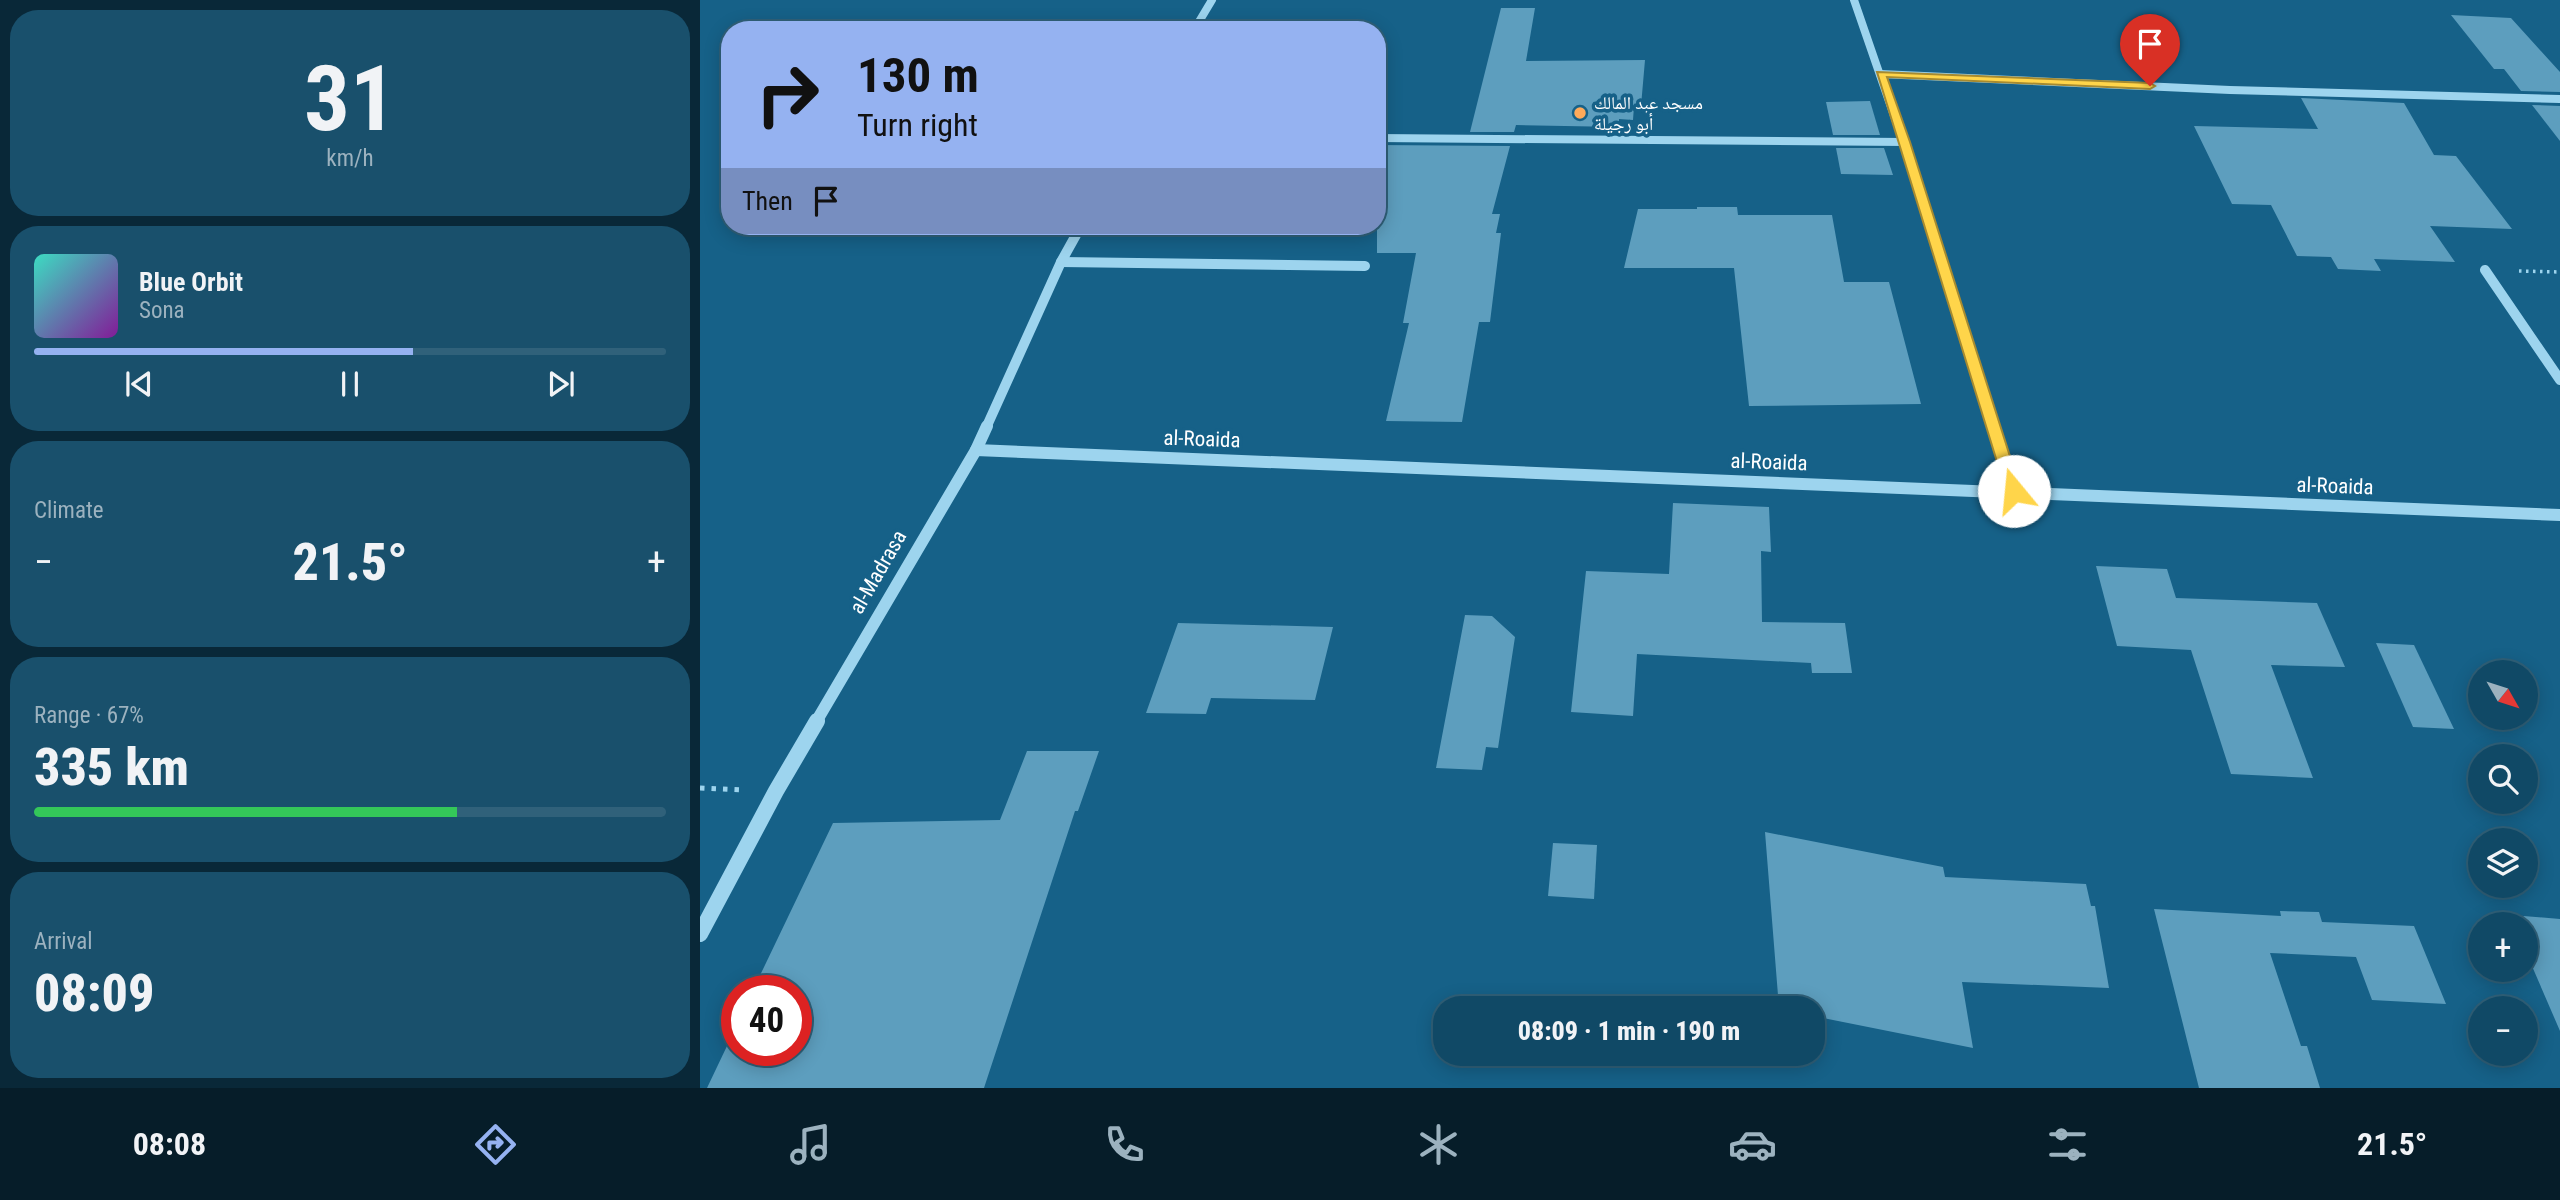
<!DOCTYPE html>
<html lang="en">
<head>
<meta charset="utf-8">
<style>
	:root { --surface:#104966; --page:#19506c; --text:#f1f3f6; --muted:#9cb2bf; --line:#30617a; --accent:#95b2f1 }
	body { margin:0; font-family:"Roboto Condensed","Noto Naskh Arabic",sans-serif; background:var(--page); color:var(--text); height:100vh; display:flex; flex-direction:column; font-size:26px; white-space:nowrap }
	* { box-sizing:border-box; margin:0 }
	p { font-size:23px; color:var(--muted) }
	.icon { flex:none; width:38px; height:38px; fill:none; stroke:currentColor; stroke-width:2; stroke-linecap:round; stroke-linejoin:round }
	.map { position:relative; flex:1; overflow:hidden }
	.side { display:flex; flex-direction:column; gap:10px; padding:10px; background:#092838; width:700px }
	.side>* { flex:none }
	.hud { position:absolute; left:21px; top:21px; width:665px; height:214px; border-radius:28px; box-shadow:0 4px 18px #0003,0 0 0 2px var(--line); background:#95b2f1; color:#111; overflow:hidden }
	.needle { width:46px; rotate:129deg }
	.fabs { position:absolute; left:1768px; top:660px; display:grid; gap:14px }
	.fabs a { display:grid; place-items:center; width:70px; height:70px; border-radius:50%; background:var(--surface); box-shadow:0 4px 18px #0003,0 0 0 2px var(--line); font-size:35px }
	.speed { position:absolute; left:21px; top:975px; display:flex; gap:14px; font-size:35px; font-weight:700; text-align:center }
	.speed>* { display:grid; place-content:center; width:91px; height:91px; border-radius:50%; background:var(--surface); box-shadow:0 4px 18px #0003,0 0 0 2px var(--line); line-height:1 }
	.speed .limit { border:10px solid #d22; background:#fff; color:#111 }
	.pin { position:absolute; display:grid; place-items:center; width:60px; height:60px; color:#fff; margin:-72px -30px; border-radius:50% 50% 50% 0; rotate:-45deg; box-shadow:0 0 7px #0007 }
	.pin .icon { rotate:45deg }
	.me { position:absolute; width:77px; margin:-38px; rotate:343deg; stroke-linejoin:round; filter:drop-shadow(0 0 5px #0008) }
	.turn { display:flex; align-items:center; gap:24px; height:147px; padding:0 21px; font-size:32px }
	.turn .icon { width:91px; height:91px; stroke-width:2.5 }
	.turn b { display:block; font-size:49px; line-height:60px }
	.then { display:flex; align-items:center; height:66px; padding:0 21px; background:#0003; gap:14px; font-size:26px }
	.big { font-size:52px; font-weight:800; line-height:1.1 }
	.side .card { flex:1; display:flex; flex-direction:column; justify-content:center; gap:10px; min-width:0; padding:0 24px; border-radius:28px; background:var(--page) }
	.side .dial { align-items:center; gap:0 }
	.dial b { font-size:91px; line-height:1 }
	.song { display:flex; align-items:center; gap:21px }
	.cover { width:84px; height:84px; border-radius:10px; background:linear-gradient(135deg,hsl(170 70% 55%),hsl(290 70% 35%)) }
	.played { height:7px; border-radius:4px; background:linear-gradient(90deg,var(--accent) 60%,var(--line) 60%) }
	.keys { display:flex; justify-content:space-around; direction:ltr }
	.heat { display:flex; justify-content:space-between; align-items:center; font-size:38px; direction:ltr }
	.charge { height:10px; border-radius:5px; background:linear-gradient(90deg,#34c759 67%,var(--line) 0) }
	.trip { position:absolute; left:733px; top:996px; width:392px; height:70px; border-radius:28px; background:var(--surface); box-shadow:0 4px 18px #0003,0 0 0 2px var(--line); font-weight:800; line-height:70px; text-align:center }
	.menu { display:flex; height:112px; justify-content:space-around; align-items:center; background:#061d29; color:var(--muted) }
	.menu .icon { width:49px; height:49px }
	.menu .selected { color:var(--accent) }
	.menu b { font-size:32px; color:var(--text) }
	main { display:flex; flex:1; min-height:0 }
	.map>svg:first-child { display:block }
	.building { fill:#5d9ebe }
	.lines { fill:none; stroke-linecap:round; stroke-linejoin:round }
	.path-far1 { stroke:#9dd4ee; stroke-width:3.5; stroke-dasharray:2.5 4.5; stroke-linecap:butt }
	.path { stroke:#9dd4ee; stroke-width:5; stroke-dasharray:4.5 7; stroke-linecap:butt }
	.minor-far3 { stroke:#9dd4ee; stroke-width:8 }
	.minor-far2 { stroke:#9dd4ee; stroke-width:10 }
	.minor-far1 { stroke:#9dd4ee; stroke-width:12 }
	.minor { stroke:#9dd4ee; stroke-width:16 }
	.route { fill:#ffd54a; stroke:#a68a30; stroke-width:2 }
	.poi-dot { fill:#ffaa5a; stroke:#166188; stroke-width:2.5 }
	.labels { text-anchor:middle; stroke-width:7; stroke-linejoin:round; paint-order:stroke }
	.far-poi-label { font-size:18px; fill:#fff; stroke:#166188; text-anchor:start }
	.street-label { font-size:21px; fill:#fff; stroke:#166188 }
</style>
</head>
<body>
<main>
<section class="side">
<div class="card dial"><b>31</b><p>km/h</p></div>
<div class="card">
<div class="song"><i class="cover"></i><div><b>Blue Orbit</b><p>Sona</p></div></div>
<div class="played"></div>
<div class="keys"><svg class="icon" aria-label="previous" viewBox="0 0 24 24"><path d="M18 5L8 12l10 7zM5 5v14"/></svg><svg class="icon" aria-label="pause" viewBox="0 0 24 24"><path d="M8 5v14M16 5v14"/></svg><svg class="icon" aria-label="next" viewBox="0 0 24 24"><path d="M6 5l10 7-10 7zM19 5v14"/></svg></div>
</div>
<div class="card"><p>Climate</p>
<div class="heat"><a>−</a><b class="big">21.5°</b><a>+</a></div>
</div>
<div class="card"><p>Range · 67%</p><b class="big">335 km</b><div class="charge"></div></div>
<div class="card"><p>Arrival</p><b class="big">08:09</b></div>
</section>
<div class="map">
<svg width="1860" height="1088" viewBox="0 0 1860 1088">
	<rect width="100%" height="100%" fill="#166188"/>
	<g class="building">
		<polygon points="801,8 835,8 826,61 945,60 941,106 934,106 933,120 919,119 919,127 816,125 814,132 770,132"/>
		<polygon points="1751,15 1811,18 1860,72 1860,92 1821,91 1804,69 1794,69"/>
		<polygon points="1601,98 1704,103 1734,155 1756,156 1812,229 1730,226 1755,262 1674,259 1681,271 1638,269 1631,257 1597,256 1571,205 1532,204 1494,126 1618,129"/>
		<polygon points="1170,101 1180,135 1133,135 1126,102"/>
		<polygon points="1832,105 1860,106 1860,141"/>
		<polygon points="677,145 810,146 792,214 800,214 796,233 801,233 790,322 779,322 762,422 686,421 709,323 703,323 716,253 677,253"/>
		<polygon points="1136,148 1184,148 1193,175 1141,174"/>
		<polygon points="997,207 1037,207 1038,215 1132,215 1144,282 1189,282 1221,404 1049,406 1034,268 924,268 938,209 997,209"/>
		<polygon points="973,503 1069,507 1071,552 1061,551 1062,622 1145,623 1152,673 1112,673 1111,663 937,654 933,716 871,712 886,571 969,574"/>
		<polygon points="1396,566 1467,569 1476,598 1617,603 1645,667 1571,665 1613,778 1531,774 1491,650 1417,646"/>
		<polygon points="765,615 792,616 815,637 798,748 786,747 782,770 736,768"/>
		<polygon points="478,623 633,627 615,700 511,698 506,714 446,713"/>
		<polygon points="1676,643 1714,645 1754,729 1713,727"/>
		<polygon points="327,751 399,751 378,811 375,811 284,1088 7,1088 37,1025 37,1050 96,1050 96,990 53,990 133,823 300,820"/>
		<polygon points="1065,832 1243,867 1245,877 1386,884 1391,906 1395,906 1409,988 1262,982 1273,1048 1113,1016 1113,1008 1079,1008"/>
		<polygon points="853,843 897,845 894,899 848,896"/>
		<polygon points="1454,909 1581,916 1580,911 1619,912 1622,922 1714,926 1746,1004 1672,1000 1656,957 1570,953 1601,1046 1607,1046 1620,1088 1499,1088"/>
		<polygon points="1811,915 1860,919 1860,1031 1825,950 1825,924 1815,924"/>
	</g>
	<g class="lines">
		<polyline class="path-far1" points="1819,271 1860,272"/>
		<polyline class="path" points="0,788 43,790"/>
		<g class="minor-far3">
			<polyline points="1154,0 1220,191"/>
			<polyline points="494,30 512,0"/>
			<polyline points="1180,74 1530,90 1860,99"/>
			<polyline points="677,138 1205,142"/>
		</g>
		<g class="minor-far2">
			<polyline points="1220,189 1294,428"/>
			<polyline points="361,262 665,266"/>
			<polyline points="1785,270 1860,380"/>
			<polyline points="286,428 361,262 381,226"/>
		</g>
		<g class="minor-far1">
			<polyline points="1294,426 1314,491"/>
			<polyline points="276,450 1860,515"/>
			<polyline points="116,722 276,450 287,426"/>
		</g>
		<polyline class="minor" points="0,934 76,791 117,721"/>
	</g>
	<polygon class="route" points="1177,72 1450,83 1455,86 1450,89 1187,77 1210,142 1321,491 1319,495 1314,497 1306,491"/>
	<circle class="poi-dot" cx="880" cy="113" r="7"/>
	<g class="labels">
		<g class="far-poi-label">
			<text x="894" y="109">مسجد عبد المالك<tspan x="894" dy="21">أبو رجيلة</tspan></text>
		</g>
		<g class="street-label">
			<text transform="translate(502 439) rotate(2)" y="7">al-Roaida</text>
			<text transform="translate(1069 462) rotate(2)" y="7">al-Roaida</text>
			<text transform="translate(1635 486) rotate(2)" y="7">al-Roaida</text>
			<text transform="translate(178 572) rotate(-60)" y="7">al-Madrasa</text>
		</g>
	</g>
</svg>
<div class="fabs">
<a><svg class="needle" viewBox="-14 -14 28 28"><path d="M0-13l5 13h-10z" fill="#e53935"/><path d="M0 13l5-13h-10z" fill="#9cb2bf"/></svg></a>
<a><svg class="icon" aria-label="search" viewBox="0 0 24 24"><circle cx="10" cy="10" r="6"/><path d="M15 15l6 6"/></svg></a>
<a><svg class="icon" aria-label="layers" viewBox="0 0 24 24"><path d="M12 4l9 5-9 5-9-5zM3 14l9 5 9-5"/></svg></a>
<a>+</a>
<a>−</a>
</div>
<div class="speed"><div class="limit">40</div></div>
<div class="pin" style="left:1450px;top:86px;background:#d93025"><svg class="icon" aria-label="arrive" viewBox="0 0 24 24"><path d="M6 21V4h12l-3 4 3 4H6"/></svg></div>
<svg class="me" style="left:1314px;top:491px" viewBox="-20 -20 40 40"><circle r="19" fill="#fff"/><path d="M0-13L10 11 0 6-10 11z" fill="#ffd54a"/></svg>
<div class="trip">08:09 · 1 min · 190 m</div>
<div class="hud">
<div class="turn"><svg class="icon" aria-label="right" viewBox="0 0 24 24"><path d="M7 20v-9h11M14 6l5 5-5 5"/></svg><div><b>130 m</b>Turn right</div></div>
<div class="then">Then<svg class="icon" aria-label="arrive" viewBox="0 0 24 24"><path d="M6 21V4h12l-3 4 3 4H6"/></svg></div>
</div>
</div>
</main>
<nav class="menu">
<b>08:08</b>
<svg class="icon selected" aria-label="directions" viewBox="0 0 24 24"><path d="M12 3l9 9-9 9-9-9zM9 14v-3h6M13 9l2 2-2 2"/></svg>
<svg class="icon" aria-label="music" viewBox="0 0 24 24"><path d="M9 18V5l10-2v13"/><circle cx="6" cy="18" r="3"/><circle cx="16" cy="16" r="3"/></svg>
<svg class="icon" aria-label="phone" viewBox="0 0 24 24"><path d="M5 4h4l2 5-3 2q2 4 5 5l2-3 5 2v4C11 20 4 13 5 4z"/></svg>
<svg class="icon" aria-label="climate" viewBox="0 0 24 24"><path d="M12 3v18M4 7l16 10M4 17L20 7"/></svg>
<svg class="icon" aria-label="car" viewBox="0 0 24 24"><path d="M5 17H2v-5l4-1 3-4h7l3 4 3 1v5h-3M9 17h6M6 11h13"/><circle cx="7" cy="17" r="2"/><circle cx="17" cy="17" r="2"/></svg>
<svg class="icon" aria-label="filters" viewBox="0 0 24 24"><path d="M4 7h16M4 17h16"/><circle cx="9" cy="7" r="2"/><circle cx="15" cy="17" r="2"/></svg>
<b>21.5°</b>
</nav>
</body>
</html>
